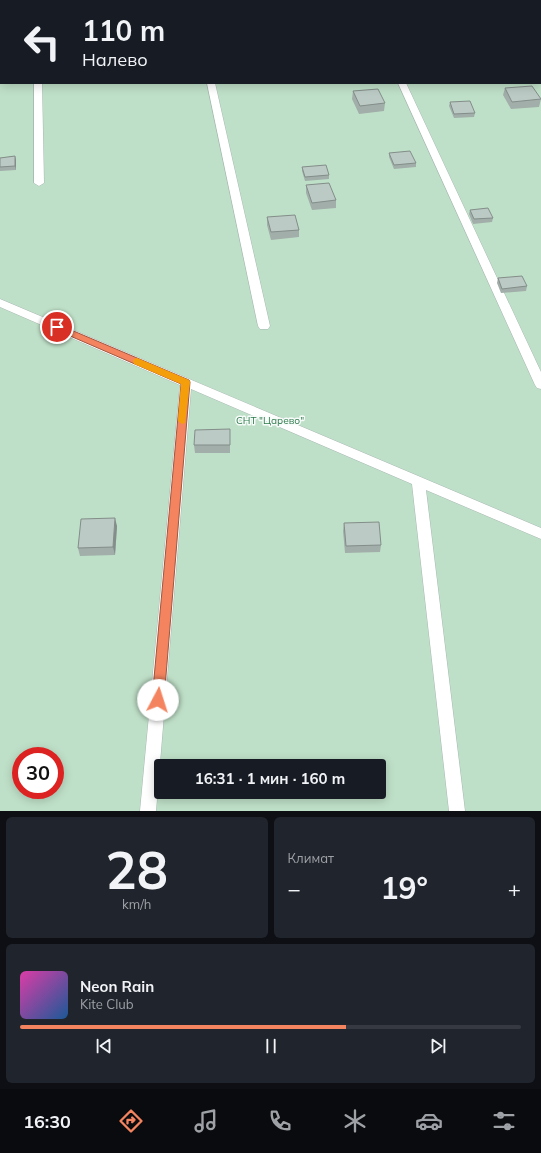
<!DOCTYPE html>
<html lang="ru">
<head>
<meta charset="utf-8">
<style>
	:root { --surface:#171b24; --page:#20242c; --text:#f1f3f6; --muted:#9ea1a6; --line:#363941; --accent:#f4845f }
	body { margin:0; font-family:Mulish,sans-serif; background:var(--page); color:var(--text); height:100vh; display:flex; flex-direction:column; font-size:15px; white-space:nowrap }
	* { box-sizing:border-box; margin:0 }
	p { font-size:13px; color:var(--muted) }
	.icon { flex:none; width:22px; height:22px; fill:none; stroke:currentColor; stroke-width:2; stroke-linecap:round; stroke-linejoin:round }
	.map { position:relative; height:811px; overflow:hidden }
	.side { display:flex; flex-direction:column; gap:6px; padding:6px; background:#0d0f14; flex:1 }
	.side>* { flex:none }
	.banner { position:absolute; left:0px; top:0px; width:541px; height:84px; box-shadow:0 2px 10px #0003; background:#171b24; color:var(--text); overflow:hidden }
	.speed { position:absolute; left:12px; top:747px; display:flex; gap:8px; font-size:20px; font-weight:700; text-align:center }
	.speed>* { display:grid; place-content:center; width:52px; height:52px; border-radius:50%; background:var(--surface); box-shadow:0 2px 10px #0003; line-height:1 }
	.speed .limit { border:6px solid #d22; background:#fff; color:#111 }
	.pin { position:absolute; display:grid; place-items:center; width:34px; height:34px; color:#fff; margin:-17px; border:2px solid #fff; border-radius:50%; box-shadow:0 1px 4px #0007 }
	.me { position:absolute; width:44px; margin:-22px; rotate:5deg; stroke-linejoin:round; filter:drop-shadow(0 0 3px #0008) }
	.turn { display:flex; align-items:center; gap:14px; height:84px; padding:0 16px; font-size:18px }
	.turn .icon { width:52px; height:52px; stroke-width:2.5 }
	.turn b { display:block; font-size:28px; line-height:34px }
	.big { font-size:30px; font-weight:700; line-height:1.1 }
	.side .widget { flex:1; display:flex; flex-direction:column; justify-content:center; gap:6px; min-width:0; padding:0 14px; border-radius:6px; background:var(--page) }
	.side .dial { align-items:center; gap:0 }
	.dial b { font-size:52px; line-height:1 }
	.song { display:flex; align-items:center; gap:12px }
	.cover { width:48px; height:48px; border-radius:6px; background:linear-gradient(135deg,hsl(320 70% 55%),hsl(210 70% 35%)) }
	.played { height:4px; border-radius:2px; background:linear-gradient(90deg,var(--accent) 65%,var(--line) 65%) }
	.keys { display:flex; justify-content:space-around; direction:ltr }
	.heat { display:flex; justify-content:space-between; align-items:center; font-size:22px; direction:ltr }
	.side .tiles { flex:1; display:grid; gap:6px; grid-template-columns:1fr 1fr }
	.widget:last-child { grid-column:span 2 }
	.trip { position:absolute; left:154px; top:759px; width:232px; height:40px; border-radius:4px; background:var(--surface); box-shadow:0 2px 10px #0003; font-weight:700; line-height:40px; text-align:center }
	.dock { display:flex; height:64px; justify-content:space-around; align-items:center; background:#090b0e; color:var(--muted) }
	.dock .icon { width:28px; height:28px }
	.dock .on { color:var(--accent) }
	.dock b { font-size:18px; color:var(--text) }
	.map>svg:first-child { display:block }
	.green { fill:#bfe0c8; fill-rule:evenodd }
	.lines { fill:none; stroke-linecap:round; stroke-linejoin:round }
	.street-casing { stroke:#a8b8b2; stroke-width:1 }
	.street { fill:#fff; fill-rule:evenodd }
	.wall { fill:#a1aea9 }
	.shaded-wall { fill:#838d89 }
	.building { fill:#bbcac4; stroke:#838d89 }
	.route { fill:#f4845f; stroke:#9f563e }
	.slow { fill:#f59e0b }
	.labels { text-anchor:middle; stroke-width:3; stroke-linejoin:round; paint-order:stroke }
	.park-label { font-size:10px; fill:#2d7a4b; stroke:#f7fbf9 }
</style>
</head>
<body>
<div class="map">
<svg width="541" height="811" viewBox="0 0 541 811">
	<rect width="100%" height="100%" fill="#e6efeb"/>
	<path class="green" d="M0 0H541V811H0ZM1 1H540V83H1ZM21 756H55V790H21ZM161 766H379V792H161Z"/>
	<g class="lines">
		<g class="street-casing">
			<g id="street">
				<rect x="33" y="0" width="8" height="1"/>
				<rect x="190" y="0" width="8" height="1"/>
				<polygon points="360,0 368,0 369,1 361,1"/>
				<rect x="524" y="0" width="8" height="1"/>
				<rect x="540" y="16" width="1" height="6"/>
				<polygon points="34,83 42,83 44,183 39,186 34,183"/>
				<polygon points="207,83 215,83 270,326 268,329 260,329 258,326"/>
				<polygon points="398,83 406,83 541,372 541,389 537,388 535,385"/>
				<polygon points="0,299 541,528 541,539 426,490 465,811 449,811 412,484 191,389 156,811 140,811 180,385 0,307"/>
			</g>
		</g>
		<use href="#street" class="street"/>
	</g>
	<g class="wall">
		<polygon points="505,88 541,99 539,107 511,109 503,95"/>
		<polygon points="353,91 385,103 384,111 359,114 352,99"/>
		<polygon points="450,102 475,113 474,117 454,118 449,106"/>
		<polygon points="389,153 416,163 416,167 394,169 389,157"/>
		<polygon points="15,156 16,160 16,170 0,171 0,158"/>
		<polygon points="302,167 329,175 329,179 305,181 302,171"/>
		<polygon points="306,185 336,200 336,208 312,210 306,193"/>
		<polygon points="470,210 493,218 492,222 473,224 469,214"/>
		<polygon points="267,217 299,230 299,237 271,240 267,225"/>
		<polygon points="498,278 527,286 526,291 501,293 497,283"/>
		<polygon points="230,429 230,453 195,453 194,445"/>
		<polygon points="344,523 381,545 380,552 345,553 343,531"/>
		<polygon points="117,526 115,555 80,556 78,548"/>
	</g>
	<g class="shaded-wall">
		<polygon points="15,156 16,160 16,170 15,166"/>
		<polygon points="115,518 117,526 115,555 113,547"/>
	</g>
	<g class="building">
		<polygon points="532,86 541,99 512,102 505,88"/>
		<polygon points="378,89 385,103 360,106 353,91"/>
		<polygon points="470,101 475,113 454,114 450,102"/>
		<polygon points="410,151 416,163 394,165 389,153"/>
		<polygon points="15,156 15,166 0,167 0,158"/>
		<polygon points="326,165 329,175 305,177 302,167"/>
		<polygon points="329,183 336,200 312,203 306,185"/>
		<polygon points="488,208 493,218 474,219 470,210"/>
		<polygon points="295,215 299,230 271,232 267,217"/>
		<polygon points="522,276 527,286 502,289 498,278"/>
		<polygon points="230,429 230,445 194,445 195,430"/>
		<polygon points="115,518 113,547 78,548 81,519"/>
		<polygon points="379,522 381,545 346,546 344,523"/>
	</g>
	<polygon class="route" points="57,324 189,380 190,382 164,700 162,704 158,705 154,704 152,700 181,384 54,329 53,327 54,325"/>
	<polygon class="slow" points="137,358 189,380 190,382 185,423 182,424 178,421 181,384 134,364 133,361 134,359"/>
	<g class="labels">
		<g class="park-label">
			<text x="270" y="424">СНТ "Царево"</text>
		</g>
	</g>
</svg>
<div class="speed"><div class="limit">30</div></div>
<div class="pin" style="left:57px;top:327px;background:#d93025"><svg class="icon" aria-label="arrive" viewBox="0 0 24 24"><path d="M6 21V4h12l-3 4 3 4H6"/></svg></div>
<svg class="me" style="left:158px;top:700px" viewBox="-20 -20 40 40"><circle r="19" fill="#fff"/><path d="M0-13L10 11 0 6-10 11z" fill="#f4845f"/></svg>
<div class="trip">16:31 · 1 мин · 160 m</div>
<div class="banner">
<div class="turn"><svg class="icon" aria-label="left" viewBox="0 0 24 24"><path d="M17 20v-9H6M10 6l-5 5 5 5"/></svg><div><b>110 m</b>Налево</div></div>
</div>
</div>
<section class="side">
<div class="tiles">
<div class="widget dial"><b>28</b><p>km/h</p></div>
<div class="widget"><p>Климат</p>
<div class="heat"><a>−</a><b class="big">19°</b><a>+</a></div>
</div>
<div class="widget">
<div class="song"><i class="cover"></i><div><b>Neon Rain</b><p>Kite Club</p></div></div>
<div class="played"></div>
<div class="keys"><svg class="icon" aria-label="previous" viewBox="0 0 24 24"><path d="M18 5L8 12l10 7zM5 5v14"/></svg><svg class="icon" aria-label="pause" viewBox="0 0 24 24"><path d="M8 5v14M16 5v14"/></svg><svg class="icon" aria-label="next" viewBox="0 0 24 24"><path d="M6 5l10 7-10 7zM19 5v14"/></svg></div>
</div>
</div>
</section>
<nav class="dock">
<b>16:30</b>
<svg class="icon on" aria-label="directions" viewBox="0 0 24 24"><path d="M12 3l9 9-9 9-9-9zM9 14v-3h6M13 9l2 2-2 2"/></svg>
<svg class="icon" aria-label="music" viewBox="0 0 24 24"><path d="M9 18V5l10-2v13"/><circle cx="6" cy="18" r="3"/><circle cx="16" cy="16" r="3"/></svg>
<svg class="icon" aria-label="phone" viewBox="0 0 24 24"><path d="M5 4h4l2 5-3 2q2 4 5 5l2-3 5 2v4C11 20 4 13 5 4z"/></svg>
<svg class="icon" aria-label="climate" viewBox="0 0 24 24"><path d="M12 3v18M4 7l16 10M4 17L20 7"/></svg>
<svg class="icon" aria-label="car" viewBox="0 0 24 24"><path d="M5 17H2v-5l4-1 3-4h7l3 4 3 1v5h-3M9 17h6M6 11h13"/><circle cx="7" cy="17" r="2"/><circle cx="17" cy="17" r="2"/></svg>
<svg class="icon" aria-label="filters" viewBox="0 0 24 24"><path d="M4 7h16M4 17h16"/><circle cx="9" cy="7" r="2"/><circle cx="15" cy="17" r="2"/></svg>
</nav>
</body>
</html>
